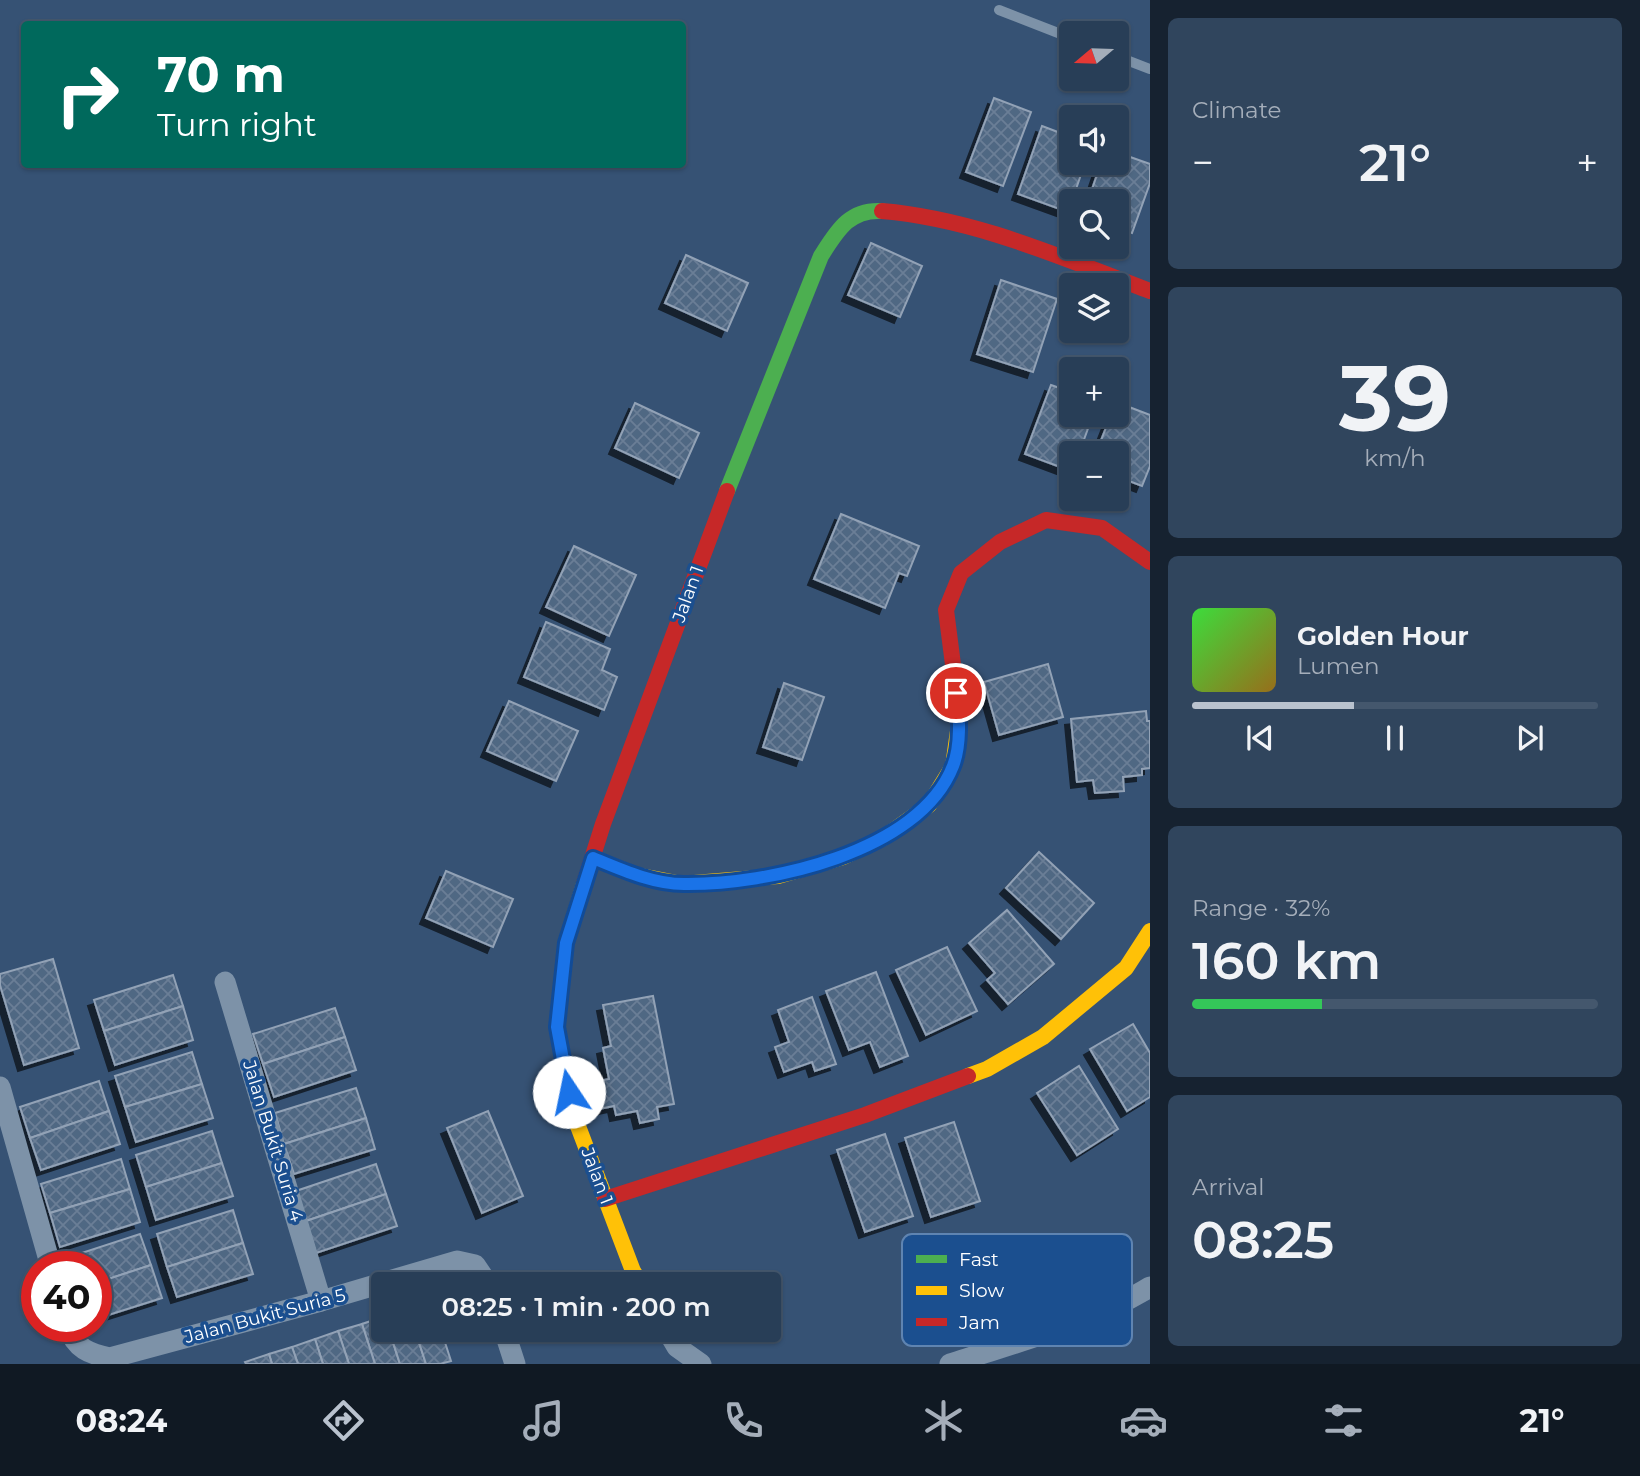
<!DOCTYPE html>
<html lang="en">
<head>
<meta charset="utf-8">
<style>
	:root { --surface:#283e57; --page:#30455d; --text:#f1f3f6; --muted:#a5aeba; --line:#44576d; --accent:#b9c2ce }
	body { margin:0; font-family:Montserrat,sans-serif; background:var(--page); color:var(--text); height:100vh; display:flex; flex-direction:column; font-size:26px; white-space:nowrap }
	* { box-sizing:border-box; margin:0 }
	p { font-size:23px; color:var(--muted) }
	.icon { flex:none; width:38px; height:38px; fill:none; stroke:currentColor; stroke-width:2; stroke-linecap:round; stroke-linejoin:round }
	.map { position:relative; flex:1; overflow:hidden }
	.details { display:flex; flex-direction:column; gap:18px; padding:18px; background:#162230; width:490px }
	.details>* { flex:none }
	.hud { position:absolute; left:21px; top:21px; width:665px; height:147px; border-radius:7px; box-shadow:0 2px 5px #0004,0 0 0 2px var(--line); background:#00695c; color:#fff; overflow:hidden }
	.needle { width:46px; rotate:251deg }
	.controls { position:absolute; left:1059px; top:21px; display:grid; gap:14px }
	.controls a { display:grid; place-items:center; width:70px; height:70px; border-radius:7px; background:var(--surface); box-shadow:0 2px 5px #0004,0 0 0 2px var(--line); font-size:35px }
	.speed { position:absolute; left:21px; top:1251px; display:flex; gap:14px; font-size:35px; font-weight:700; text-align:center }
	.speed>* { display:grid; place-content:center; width:91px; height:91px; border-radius:50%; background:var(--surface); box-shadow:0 2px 5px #0004,0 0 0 2px var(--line); line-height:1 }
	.speed .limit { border:10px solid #d22; background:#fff; color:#111 }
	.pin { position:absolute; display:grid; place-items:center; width:60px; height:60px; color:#fff; margin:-30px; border:4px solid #fff; border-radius:50%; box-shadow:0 2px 7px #0007 }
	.me { position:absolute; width:77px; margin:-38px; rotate:349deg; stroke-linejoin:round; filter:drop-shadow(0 0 5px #0008) }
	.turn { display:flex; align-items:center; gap:24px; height:147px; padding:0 21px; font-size:32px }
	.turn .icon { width:91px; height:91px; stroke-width:2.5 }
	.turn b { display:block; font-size:49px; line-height:60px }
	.big { font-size:52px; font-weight:600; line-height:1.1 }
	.details .tile { flex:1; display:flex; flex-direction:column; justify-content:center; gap:10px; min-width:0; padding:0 24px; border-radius:10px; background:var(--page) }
	.details .dial { align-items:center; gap:0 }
	.dial b { font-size:91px; line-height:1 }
	.song { display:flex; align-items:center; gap:21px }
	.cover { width:84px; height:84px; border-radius:10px; background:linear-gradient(135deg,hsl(120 70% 55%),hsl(40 70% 35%)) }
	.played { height:7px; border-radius:4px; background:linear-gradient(90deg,var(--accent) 40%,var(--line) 40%) }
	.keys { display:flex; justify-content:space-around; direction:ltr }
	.heat { display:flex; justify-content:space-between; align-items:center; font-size:38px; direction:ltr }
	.charge { height:10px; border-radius:5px; background:linear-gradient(90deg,#34c759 32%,var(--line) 0) }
	.trip { position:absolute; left:371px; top:1272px; width:410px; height:70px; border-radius:7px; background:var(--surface); box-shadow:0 2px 5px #0004,0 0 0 2px var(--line); font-weight:600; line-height:70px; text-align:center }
	.tab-bar { display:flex; height:112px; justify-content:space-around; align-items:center; background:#101923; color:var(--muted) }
	.tab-bar .icon { width:49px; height:49px }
	.tab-bar .selected { color:var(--accent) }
	.tab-bar b { font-size:32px; color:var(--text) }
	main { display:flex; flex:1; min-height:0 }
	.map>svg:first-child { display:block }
	.building { fill:url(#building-cross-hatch); stroke:#92a2b6; stroke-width:2; filter:url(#shadow) }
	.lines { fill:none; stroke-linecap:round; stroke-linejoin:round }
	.lane { stroke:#7d92a8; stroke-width:10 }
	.street { stroke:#7d92a8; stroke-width:21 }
	.fast { stroke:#4caf50; stroke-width:16 }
	.slow { stroke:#ffc107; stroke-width:16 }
	.jam { stroke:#c62828; stroke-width:16 }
	.route-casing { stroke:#114b97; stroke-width:18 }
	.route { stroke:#1a73e8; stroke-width:12 }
	.labels { text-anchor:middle; stroke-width:7; stroke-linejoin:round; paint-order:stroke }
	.street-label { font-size:18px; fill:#fff; stroke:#1b4f8f }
	.key { fill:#1b4f8f; stroke:#5f84b1; stroke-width:2 }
	.key-label { font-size:19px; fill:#fff }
</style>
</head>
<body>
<main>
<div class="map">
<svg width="1150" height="1364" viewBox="0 0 1150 1364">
	<defs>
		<pattern id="building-cross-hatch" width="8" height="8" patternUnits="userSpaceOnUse" patternTransform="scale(1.75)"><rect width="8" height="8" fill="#506783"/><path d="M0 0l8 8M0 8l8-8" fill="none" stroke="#6a7e96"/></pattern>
		<filter id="shadow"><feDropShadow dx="-6" dy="6" stdDeviation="0" flood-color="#0009"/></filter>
	</defs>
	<rect width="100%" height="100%" fill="#365274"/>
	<g class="building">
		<polygon points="994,98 1031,112 1003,186 966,172"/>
		<polygon points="1042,126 1071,137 1071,163 1085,163 1068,212 1018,194"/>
		<polygon points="1116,152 1150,164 1150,183 1132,233 1116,228 1116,201 1088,201 1101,163 1116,163"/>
		<polygon points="871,243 922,266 900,317 848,295"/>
		<polygon points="686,255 748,283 727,331 665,303"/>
		<polygon points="1001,280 1057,299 1033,372 977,354"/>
		<polygon points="1051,385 1071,392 1071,415 1093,415 1079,453 1071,453 1071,471 1025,454"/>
		<polygon points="1116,402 1150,415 1150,466 1142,486 1124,479 1119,490 1116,489 1116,453 1096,453 1111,415 1116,415"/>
		<polygon points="635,403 699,433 679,478 615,448"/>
		<polygon points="841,514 919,546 907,576 899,573 885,608 814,579"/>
		<polygon points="574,546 636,575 609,636 546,607"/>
		<polygon points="546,622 610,649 602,670 617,677 604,710 524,677"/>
		<polygon points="1048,664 1063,717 999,735 984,682"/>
		<polygon points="784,683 824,697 802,760 763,747"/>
		<polygon points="509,701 578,731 556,781 487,751"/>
		<polygon points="1146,711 1147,721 1150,721 1150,768 1142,769 1142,775 1123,777 1124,791 1095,793 1093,780 1077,782 1071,719"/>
		<polygon points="1039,852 1094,903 1061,939 1006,888"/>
		<polygon points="446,871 513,899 493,947 426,918"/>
		<polygon points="1007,910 1054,964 1008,1004 987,980 995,973 969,943"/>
		<polygon points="947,947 977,1011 926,1035 896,970"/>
		<polygon points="53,959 79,1048 24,1065 0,985 0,974"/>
		<polygon points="876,972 908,1056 880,1067 870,1042 849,1050 826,991"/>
		<polygon points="173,975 183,1006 104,1031 94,1000"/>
		<polygon points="653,996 674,1104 657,1107 659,1119 640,1123 637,1111 616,1115 614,1106 599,1109 594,1082 609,1079 603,1048 611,1046 603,1005"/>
		<polygon points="812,997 836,1064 815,1071 812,1062 784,1072 775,1047 789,1042 778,1010"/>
		<polygon points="183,1006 193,1040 115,1065 104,1031"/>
		<polygon points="335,1008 345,1037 263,1064 253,1034"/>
		<polygon points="1133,1024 1150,1053 1150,1097 1127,1111 1090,1049"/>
		<polygon points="345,1037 356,1070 274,1097 263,1064"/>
		<polygon points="192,1052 202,1084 125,1107 115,1076"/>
		<polygon points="1079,1066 1118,1129 1077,1155 1037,1093"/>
		<polygon points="99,1081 109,1111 30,1138 20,1107"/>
		<polygon points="202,1084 213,1118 136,1142 125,1107"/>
		<polygon points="356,1088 366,1118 284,1144 275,1113"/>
		<polygon points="109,1111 120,1144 41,1170 30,1138"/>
		<polygon points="488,1111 523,1196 482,1213 447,1128"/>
		<polygon points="366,1118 375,1149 294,1174 284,1144"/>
		<polygon points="954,1122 980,1201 931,1217 905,1138"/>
		<polygon points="212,1131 222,1163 146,1187 136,1155"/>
		<polygon points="885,1134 913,1216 865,1232 837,1150"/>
		<polygon points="121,1159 130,1189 50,1213 41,1184"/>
		<polygon points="222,1163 233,1196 156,1220 146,1187"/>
		<polygon points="376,1164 386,1194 306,1221 296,1191"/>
		<polygon points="130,1189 140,1222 60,1247 50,1213"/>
		<polygon points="386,1194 397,1226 316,1253 306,1221"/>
		<polygon points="233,1210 243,1243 167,1267 157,1234"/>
		<polygon points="140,1234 151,1265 96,1283 96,1267 63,1267 60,1260"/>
		<polygon points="243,1243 253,1274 177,1297 167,1267"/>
		<polygon points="151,1265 162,1298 96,1319 96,1283"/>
		<polygon points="383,1317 383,1330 389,1330 400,1364 375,1364 362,1324"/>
		<polygon points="362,1324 375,1364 349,1364 338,1331"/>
		<polygon points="389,1330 415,1330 426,1364 400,1364"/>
		<polygon points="415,1330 441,1330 451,1361 440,1364 426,1364"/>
		<polygon points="338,1331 349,1364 323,1364 315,1339"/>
		<polygon points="315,1339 323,1364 298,1364 292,1347"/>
		<polygon points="292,1347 298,1364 272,1364 269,1354"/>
		<polygon points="269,1354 272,1364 246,1364 245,1362"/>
	</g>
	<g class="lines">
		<g class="lane">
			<polyline points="999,10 1071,38"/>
			<polyline points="1116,56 1150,69"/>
		</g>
		<g class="street">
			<polyline points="225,982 321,1301"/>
			<polyline points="0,1087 51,1267"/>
			<path d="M68 1326C75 1349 90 1354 110 1358L321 1301 457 1261 475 1265 488 1284"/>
			<polyline points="504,1330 515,1364"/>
			<polyline points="667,1330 677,1347 701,1364"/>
			<path d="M950 1364C1013 1343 1094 1322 1150 1287"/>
		</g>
		<path class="fast" d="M727 491 821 256C837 231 849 209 882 211"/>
		<g class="slow">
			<polyline points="593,858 636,875 682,884 778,876 843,857 883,838 929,805 953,766 960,717 956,688"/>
			<polyline points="584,884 566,943 557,1027 573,1113 633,1271 641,1284"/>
			<polyline points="968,1076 987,1069 1043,1037 1126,968 1150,931"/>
		</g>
		<g class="jam">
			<path d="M882 211C976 219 1062 258 1150 291"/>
			<polyline points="956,688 946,610 961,573 1000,542 1046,520 1102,528 1150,562"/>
			<polyline points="584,884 603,824 727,491"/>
			<polyline points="605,1199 865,1115 968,1076"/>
		</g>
	</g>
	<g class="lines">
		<g class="route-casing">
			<path id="route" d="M569 1092 557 1027 566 943 593 858C622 870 653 884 684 884 767 885 919 853 953 766 961 746 960 714 956 693"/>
		</g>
		<use href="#route" class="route"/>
	</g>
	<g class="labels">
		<g class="street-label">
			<text transform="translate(688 594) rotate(-70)" y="6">Jalan 1</text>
			<text transform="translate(273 1141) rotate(73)" y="6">Jalan Bukit Suria 4</text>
			<text transform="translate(597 1176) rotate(69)" y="6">Jalan 1</text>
			<text transform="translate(265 1316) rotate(-15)" y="6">Jalan Bukit Suria 5</text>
		</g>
	</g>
	<rect x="902" y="1234" width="230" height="112" rx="10" class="key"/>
	<rect x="916" y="1255" width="31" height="8" fill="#4caf50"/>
	<rect x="916" y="1286" width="31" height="9" fill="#ffc107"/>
	<rect x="916" y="1318" width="31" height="8" fill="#c62828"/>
	<g class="key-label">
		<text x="959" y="1266">Fast</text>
		<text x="959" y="1297">Slow</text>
		<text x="959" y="1329">Jam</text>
	</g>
</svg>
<div class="controls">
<a><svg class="needle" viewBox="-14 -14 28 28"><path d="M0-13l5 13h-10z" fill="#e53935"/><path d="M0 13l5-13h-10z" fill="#a5aeba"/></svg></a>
<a><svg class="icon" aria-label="sound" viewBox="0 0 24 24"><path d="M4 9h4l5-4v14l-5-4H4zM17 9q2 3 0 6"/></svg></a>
<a><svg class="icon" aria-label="search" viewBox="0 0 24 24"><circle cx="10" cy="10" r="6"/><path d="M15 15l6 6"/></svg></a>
<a><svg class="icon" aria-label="layers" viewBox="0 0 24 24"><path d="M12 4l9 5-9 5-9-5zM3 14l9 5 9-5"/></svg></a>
<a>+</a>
<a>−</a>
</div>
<div class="speed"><div class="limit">40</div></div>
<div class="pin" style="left:956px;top:693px;background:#d93025"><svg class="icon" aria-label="arrive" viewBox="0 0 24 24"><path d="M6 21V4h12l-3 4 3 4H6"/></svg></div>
<svg class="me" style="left:569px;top:1092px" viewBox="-20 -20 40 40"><circle r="19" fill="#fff"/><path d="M0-13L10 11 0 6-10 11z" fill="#1a73e8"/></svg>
<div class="trip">08:25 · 1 min · 200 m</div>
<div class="hud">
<div class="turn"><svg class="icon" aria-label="right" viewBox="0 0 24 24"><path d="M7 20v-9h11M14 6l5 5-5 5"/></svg><div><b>70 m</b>Turn right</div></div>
</div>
</div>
<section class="details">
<div class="tile"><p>Climate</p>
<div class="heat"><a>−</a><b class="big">21°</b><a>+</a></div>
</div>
<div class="tile dial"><b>39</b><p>km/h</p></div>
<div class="tile">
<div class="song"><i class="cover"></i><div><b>Golden Hour</b><p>Lumen</p></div></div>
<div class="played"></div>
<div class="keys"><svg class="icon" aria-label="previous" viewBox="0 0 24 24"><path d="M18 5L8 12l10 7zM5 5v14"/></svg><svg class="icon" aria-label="pause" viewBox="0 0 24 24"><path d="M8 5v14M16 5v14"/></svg><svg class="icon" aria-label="next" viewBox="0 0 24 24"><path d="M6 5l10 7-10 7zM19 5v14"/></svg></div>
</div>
<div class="tile"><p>Range · 32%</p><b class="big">160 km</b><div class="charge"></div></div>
<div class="tile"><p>Arrival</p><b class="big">08:25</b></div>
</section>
</main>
<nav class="tab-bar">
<b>08:24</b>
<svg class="icon selected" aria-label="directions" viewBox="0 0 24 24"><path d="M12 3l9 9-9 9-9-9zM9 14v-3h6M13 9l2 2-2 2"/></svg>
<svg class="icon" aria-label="music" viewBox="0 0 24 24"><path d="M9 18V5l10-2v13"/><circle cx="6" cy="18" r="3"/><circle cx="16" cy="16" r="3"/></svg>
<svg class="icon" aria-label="phone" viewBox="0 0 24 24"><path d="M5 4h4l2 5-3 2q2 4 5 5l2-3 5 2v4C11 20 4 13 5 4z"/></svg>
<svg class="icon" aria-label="climate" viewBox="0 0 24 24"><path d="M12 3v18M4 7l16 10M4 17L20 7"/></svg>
<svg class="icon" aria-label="car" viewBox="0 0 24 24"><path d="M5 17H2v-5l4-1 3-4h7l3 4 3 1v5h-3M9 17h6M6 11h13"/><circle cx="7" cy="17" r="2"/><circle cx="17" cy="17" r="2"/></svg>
<svg class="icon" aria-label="filters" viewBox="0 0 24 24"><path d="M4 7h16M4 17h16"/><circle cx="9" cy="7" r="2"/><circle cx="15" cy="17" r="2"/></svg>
<b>21°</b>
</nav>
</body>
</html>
